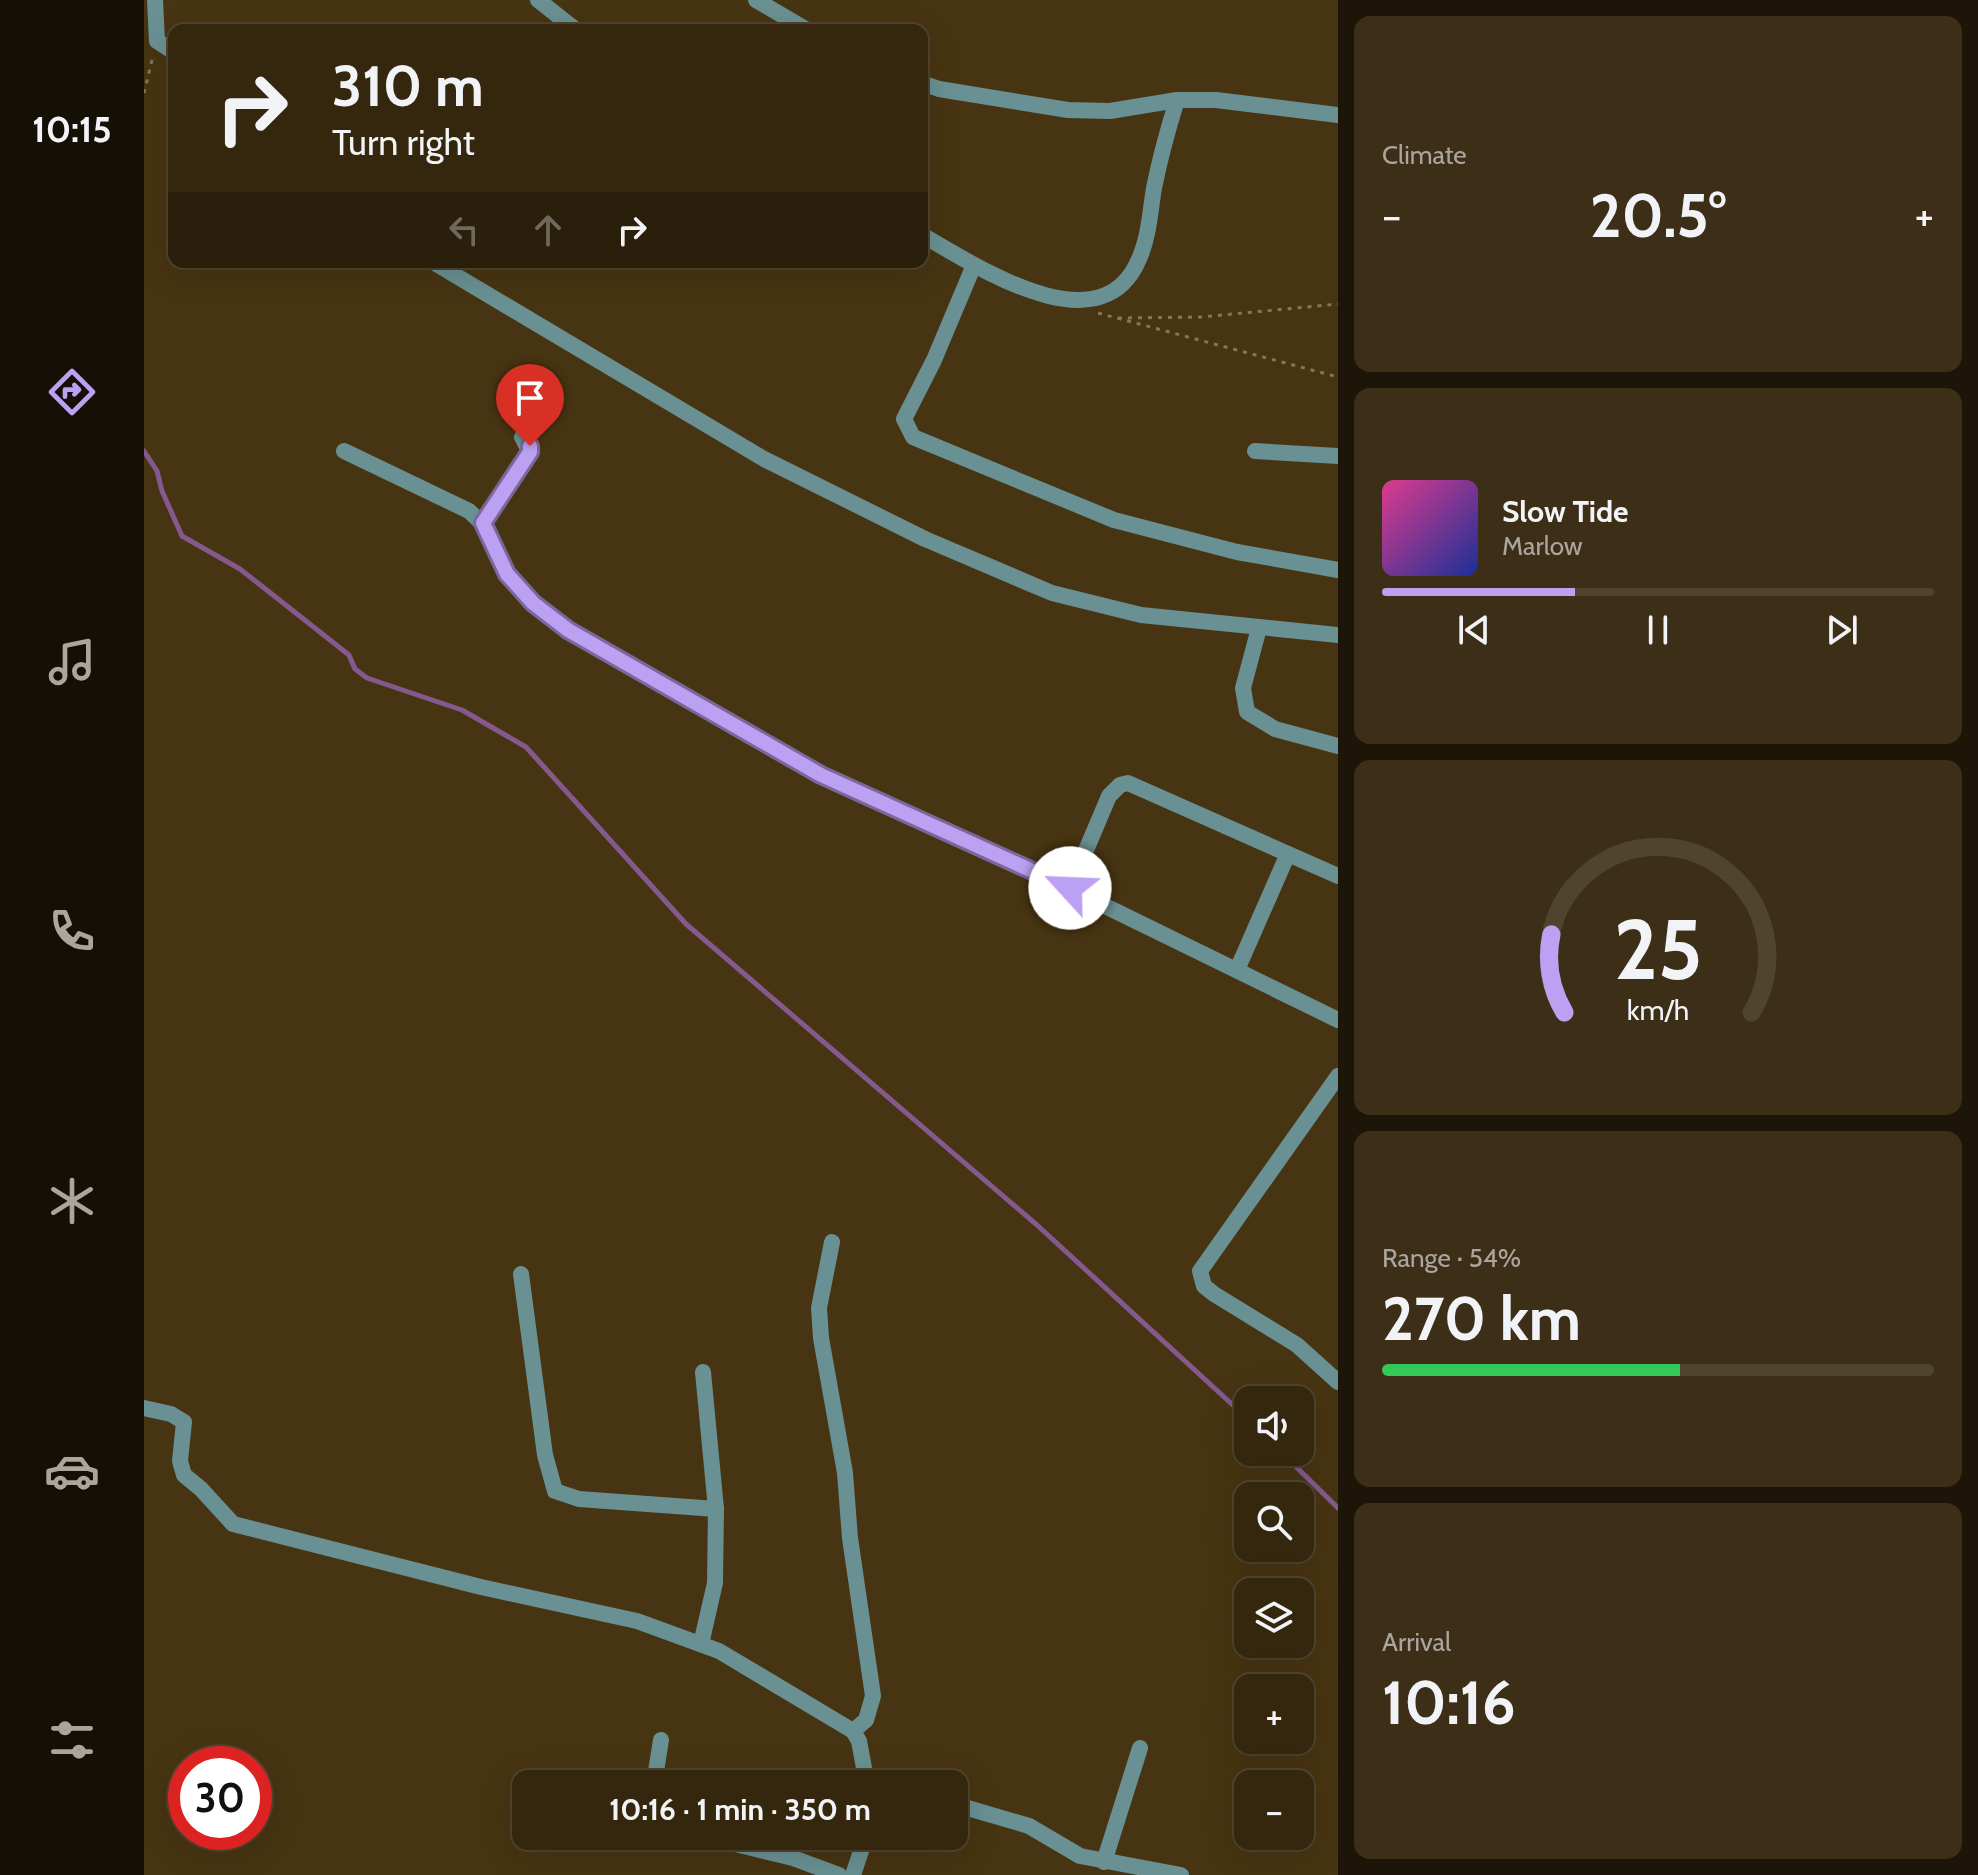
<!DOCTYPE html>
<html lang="en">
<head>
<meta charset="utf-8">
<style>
	:root { --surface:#35270e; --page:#3d2f17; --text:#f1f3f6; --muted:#aaa59e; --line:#4f442e; --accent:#bca0f2 }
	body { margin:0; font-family:Cabin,sans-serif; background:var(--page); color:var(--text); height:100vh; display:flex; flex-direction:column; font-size:30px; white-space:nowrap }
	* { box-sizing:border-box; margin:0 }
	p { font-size:26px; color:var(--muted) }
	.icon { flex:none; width:44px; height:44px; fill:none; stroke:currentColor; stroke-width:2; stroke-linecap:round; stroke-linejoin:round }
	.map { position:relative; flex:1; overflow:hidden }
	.side { display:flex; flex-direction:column; gap:16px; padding:16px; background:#1d1508; width:640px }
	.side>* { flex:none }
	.hud { position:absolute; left:24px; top:24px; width:760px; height:244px; border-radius:16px; box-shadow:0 8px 32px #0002,0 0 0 2px var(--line); background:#35270e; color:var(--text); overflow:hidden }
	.buttons { position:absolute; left:1090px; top:1386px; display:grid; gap:16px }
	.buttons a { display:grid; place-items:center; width:80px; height:80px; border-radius:16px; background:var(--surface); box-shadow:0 8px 32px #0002,0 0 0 2px var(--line); font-size:40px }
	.speed { position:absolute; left:24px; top:1746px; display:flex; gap:16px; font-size:40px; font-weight:700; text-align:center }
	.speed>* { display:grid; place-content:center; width:104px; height:104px; border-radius:50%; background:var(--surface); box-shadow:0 8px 32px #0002,0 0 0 2px var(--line); line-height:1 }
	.speed .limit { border:12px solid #d22; background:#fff; color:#111 }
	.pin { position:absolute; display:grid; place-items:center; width:68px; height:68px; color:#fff; margin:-82px -34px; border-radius:50% 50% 50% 0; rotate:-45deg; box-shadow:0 0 8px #0007 }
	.pin .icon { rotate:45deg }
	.me { position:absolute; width:88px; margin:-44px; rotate:295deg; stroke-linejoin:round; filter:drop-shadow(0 0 6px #0008) }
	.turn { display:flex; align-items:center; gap:28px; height:168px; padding:0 32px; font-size:36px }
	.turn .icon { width:104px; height:104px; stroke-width:2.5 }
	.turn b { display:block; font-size:56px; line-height:68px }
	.lanes { display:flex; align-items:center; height:76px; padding:0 32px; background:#0003; justify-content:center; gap:40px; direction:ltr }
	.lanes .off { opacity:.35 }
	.big { font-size:60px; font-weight:800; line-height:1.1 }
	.side .card { flex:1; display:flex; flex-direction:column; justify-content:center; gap:12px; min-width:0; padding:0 28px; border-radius:16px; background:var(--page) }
	.side .dial { align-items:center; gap:0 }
	.dial svg { height:208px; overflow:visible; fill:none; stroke:var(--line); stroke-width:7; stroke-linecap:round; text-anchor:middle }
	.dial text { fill:var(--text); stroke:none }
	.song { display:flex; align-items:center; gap:24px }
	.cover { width:96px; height:96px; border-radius:12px; background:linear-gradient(135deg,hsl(330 70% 55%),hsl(230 70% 35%)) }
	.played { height:8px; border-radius:4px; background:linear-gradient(90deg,var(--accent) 35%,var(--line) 35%) }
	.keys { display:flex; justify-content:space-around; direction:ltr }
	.heat { display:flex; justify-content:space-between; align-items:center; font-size:44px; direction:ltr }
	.charge { height:12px; border-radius:6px; background:linear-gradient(90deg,#34c759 54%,var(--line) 0) }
	.trip { position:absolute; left:368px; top:1770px; width:456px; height:80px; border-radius:16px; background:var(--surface); box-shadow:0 8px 32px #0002,0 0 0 2px var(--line); font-weight:800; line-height:80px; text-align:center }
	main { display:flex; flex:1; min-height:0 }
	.tabs { display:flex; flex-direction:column; width:144px; justify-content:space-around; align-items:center; background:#151006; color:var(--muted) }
	.tabs .icon { width:56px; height:56px }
	.tabs .on { color:var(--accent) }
	.tabs b { font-size:36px; color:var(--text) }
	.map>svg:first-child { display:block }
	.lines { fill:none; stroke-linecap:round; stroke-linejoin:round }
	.stream { stroke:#85598e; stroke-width:5 }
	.path { stroke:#887554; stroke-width:3; stroke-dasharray:4 6; stroke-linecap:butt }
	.minor { stroke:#699092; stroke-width:16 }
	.route-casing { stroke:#7a689d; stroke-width:20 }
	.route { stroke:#bca0f2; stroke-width:14 }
</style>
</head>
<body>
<main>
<nav class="tabs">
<b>10:15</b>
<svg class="icon on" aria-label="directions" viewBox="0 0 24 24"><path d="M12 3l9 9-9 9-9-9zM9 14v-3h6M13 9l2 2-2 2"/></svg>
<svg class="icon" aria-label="music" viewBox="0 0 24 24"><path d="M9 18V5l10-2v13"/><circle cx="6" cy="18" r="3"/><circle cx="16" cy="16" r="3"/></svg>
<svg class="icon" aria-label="phone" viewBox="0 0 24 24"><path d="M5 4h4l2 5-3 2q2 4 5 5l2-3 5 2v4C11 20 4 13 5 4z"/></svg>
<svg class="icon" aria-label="climate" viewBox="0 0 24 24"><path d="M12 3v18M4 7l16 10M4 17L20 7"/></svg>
<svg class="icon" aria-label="car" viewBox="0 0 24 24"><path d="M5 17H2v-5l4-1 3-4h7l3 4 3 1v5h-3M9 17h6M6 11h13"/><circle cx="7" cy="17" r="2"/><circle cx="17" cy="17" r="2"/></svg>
<svg class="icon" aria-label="filters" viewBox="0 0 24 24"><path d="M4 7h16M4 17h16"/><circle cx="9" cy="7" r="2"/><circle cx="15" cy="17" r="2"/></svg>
</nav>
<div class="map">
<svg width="1194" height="1875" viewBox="0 0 1194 1875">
	<rect width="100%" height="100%" fill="#473412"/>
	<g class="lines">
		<g class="stream">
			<polyline points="0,451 13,471 18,491 38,536 96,569 205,655 211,669 223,678 318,710 382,747 542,924 893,1225 1104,1419"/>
			<polyline points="1137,1452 1194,1508"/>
		</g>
		<g class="path">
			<polyline points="0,93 9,56"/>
			<polyline points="954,313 1194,377"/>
			<polyline points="974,318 1057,317 1194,304"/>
		</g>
		<g class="minor">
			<polyline points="11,0 13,41 30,52"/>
			<polyline points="394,0 432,30"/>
			<polyline points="612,0 663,30"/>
			<polyline points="778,83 795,89 924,110 966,111 1033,100 1072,100 1194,115"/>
			<path d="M778 235C831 265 957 350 995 259 1005 237 1006 212 1010 188 1016 158 1024 129 1033 100"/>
			<polyline points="289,262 620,459 781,539 908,593 997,615 1194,635"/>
			<polyline points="830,265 790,360 760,419 769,437 970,520 1093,552 1194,570"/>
			<polyline points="200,451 325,511 343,528 363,574 389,603 424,630 607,737 677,775 910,881 1194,1020"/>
			<polyline points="1111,451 1194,456"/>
			<polyline points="339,523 386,452 378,437"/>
			<polyline points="1115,628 1099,688 1103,712 1131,729 1194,746"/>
			<polyline points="926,888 965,796 976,785 984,783 1194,876"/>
			<polyline points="1093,970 1143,856"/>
			<polyline points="1194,1076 1056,1271 1060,1286 1070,1294 1153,1345 1194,1382"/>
			<polyline points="688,1242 675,1308 677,1338 701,1473 706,1538 729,1696 722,1720 709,1731"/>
			<polyline points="377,1274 401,1455 411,1491 435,1499 572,1509"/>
			<polyline points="0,1408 27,1414 40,1422 36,1461 40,1475 57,1489 89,1524 337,1587 493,1621 575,1651 709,1731 715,1741 723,1784"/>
			<polyline points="557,1644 571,1583 572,1509 559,1372"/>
			<polyline points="510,1784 517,1740"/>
			<polyline points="810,1804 885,1826 936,1856 1037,1875"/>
			<polyline points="559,1836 649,1858 695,1875"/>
			<polyline points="960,1862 996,1748"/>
			<polyline points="709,1875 722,1836"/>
		</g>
	</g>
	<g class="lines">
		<g class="route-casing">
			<polyline id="route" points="386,446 386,452 339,523 363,574 389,603 424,630 677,775 926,888"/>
		</g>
		<use href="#route" class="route"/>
	</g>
</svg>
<div class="buttons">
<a><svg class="icon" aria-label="sound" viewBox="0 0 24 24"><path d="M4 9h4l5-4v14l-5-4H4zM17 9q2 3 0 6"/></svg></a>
<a><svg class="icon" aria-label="search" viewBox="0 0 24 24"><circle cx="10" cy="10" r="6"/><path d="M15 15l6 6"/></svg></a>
<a><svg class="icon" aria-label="layers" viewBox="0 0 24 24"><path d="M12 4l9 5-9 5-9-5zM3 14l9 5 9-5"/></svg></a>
<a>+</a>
<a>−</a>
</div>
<div class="speed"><div class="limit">30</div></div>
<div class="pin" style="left:386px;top:446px;background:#d93025"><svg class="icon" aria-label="arrive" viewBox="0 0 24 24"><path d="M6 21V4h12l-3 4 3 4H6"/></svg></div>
<svg class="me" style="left:926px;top:888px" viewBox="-20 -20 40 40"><circle r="19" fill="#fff"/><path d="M0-13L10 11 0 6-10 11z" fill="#bca0f2"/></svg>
<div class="trip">10:16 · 1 min · 350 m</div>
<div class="hud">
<div class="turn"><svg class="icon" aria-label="right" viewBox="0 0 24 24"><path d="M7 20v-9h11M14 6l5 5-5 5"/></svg><div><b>310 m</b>Turn right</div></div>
<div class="lanes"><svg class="icon off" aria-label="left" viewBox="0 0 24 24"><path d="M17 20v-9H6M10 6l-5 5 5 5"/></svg><svg class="icon off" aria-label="ahead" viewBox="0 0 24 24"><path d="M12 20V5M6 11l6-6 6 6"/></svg><svg class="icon" aria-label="right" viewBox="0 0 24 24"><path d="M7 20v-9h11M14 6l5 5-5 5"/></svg></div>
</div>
</div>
<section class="side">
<div class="card"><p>Climate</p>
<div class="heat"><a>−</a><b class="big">20.5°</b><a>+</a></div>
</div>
<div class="card">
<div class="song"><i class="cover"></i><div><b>Slow Tide</b><p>Marlow</p></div></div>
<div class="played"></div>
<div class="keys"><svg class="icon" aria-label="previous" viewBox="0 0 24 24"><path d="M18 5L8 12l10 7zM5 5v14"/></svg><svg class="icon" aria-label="pause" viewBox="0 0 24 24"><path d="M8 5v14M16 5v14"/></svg><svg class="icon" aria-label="next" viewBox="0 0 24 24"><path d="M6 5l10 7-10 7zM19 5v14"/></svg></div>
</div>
<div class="card dial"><svg viewBox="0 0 100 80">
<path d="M14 69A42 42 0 1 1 86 69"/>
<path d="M14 69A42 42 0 0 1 9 39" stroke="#bca0f2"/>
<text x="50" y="56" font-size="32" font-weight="700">25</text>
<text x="50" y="72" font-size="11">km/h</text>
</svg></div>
<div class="card"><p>Range · 54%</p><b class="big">270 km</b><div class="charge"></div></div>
<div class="card"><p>Arrival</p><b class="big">10:16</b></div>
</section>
</main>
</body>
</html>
